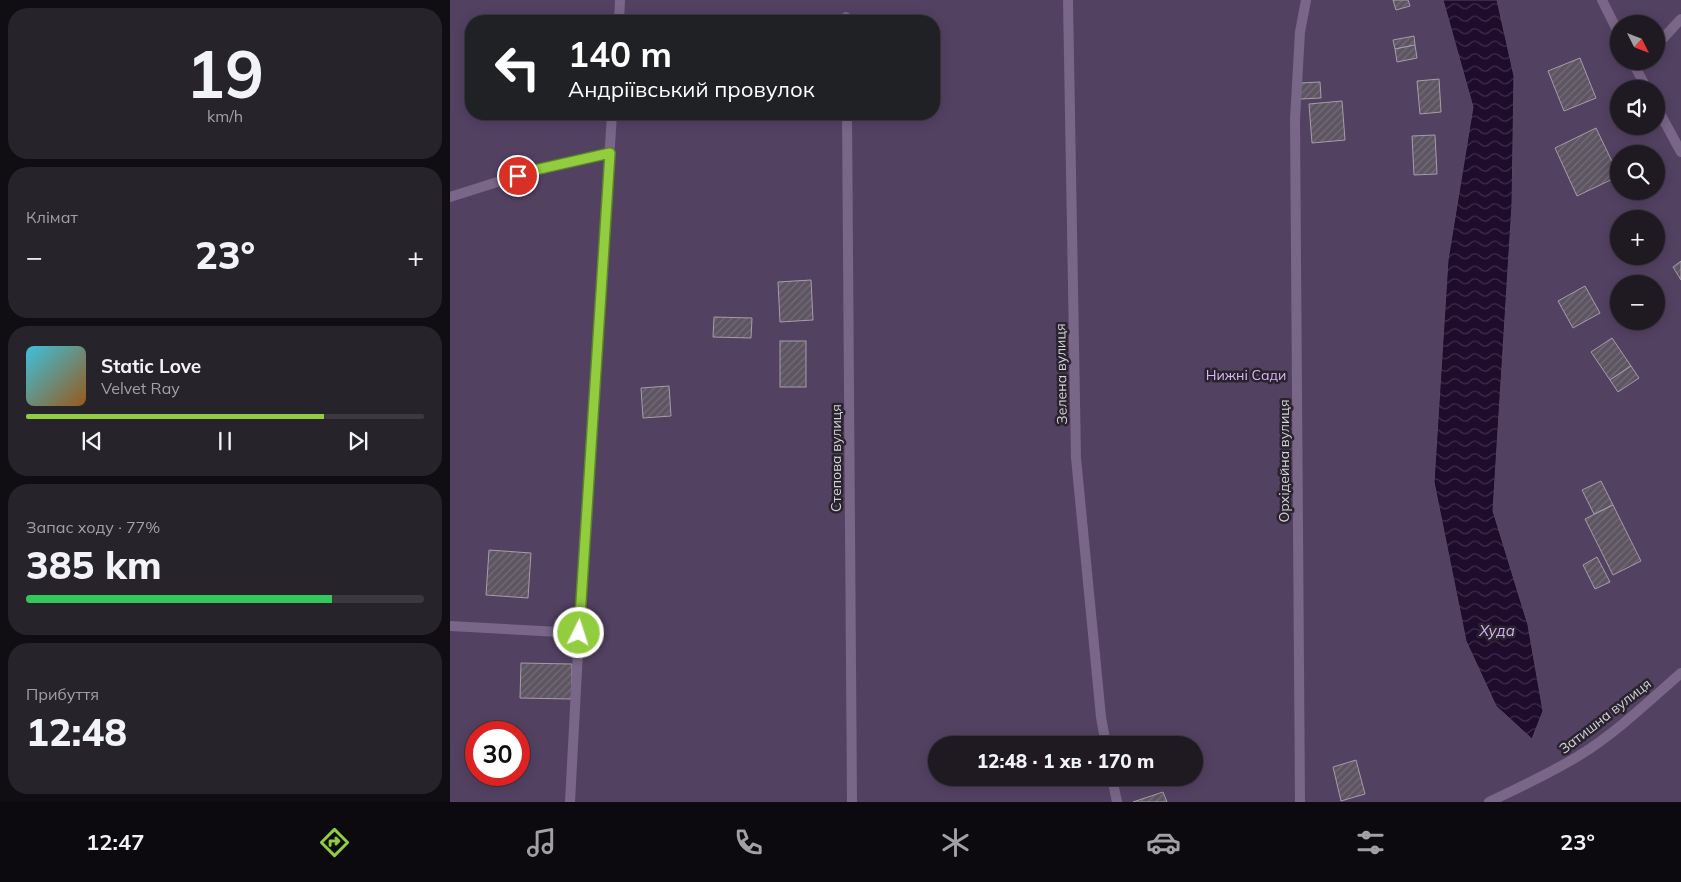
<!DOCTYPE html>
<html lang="uk">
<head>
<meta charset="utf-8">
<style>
	:root { --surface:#1f1a22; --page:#27232a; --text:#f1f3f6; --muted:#a1a1a5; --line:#3c3840; --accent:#91cd3f }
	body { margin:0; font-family:Mulish,sans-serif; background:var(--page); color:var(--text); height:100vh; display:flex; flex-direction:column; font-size:19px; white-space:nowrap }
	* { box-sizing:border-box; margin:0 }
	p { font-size:16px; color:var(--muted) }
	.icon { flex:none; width:28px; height:28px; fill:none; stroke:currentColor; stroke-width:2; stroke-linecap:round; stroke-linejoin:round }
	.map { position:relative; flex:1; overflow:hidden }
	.side { display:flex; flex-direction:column; gap:8px; padding:8px; background:#110e13; width:450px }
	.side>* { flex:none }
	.guide { position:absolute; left:15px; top:15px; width:475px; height:105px; border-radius:20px; box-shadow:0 2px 12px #0003,0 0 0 1px var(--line); background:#202124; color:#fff; overflow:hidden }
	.needle { width:32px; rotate:132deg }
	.tools { position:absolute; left:1160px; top:15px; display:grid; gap:10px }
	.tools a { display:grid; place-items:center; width:55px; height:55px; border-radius:50%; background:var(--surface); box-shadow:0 2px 12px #0003,0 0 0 1px var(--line); font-size:25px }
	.speed { position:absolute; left:15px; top:721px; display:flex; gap:10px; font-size:25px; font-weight:700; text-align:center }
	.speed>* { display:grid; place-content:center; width:65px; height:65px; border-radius:50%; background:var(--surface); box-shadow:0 2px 12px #0003,0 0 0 1px var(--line); line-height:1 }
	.speed .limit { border:8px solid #d22; background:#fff; color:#111 }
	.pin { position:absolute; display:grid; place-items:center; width:42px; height:42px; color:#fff; margin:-21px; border:2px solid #fff; border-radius:50%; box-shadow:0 1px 5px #0007 }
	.me { position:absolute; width:55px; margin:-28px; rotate:4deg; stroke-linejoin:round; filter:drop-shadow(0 0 4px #0008) }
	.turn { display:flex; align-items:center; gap:18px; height:105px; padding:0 20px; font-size:22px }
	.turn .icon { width:65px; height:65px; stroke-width:2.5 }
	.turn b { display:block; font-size:35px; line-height:42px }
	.big { font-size:38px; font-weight:800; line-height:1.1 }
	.side .widget { flex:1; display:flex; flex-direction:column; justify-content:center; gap:8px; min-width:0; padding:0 18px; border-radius:20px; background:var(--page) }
	.side .dial { align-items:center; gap:0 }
	.dial b { font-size:65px; line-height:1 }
	.song { display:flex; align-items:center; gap:15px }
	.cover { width:60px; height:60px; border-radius:8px; background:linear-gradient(135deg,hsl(190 70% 55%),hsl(30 70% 35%)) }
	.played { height:5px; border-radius:2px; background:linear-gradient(90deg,var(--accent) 75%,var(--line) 75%) }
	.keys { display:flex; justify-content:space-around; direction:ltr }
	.heat { display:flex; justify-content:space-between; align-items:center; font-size:28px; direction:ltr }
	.charge { height:8px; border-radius:4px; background:linear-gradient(90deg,#34c759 77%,var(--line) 0) }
	.trip { position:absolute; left:478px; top:736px; width:275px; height:50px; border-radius:25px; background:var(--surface); box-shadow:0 2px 12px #0003,0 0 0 1px var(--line); font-weight:800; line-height:50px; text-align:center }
	.tab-bar { display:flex; height:80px; justify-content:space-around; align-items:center; background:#0c0a0e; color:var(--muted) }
	.tab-bar .icon { width:35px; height:35px }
	.tab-bar .active { color:var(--accent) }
	.tab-bar b { font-size:22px; color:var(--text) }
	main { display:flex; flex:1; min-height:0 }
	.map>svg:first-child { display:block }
	.green { fill:#534162; fill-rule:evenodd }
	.water { fill:url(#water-waves); stroke:#564760 }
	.building { fill:url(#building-hatch); stroke:#a49daa }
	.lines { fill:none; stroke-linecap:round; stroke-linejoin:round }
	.minor { stroke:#796688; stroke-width:10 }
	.tertiary { stroke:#796688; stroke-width:10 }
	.route-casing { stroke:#5e8529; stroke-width:12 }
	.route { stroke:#91cd3f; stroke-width:9 }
	.labels { text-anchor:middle; stroke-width:5; stroke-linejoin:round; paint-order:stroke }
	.street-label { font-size:14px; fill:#d6d2d9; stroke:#29232e }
	.park-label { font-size:14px; fill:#dbb7f8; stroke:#29232e }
	.water-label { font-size:15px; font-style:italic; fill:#d5b1f1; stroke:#29232e }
</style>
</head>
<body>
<main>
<section class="side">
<div class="widget dial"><b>19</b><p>km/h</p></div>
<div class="widget"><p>Клімат</p>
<div class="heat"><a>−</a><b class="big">23°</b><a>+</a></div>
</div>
<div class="widget">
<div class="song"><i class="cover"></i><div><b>Static Love</b><p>Velvet Ray</p></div></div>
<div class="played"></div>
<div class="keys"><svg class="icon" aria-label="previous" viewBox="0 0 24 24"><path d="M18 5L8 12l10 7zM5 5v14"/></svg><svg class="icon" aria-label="pause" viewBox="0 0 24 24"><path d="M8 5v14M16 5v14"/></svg><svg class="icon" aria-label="next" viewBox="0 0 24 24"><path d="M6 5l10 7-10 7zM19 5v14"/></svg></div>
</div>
<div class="widget"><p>Запас ходу · 77%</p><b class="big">385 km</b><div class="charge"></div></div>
<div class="widget"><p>Прибуття</p><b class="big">12:48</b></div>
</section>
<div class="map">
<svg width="1231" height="802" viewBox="0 0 1231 802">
	<defs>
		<pattern id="water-waves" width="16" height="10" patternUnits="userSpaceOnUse" patternTransform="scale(1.25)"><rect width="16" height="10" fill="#1f0b2c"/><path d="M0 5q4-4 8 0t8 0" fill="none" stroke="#3f2e4a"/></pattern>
		<pattern id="building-hatch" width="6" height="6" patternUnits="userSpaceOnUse" patternTransform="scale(1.25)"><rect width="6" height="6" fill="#5d5662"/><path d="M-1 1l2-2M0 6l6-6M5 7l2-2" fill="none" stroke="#746d78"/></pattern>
	</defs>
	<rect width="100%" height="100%" fill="#29232e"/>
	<path class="green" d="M0 0H1231V802H0ZM21 21H484V114H21ZM1169 24H1206V61H1169ZM1169 89H1206V126H1169ZM1169 154H1206V191H1169ZM1169 219H1206V256H1169ZM1169 284H1206V321H1169ZM26 732H69V775H26ZM486 745H744V778H486Z"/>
	<polygon class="water" points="993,0 1047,0 1064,76 1062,205 1043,511 1078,625 1093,711 1082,739 1046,706 1016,641 984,482 998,260 1023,107"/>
	<g class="building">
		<polygon points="943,0 958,0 960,6 946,10"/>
		<polygon points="964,36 965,45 945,49 943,40"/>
		<polygon points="965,45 967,58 947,62 945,49"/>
		<polygon points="1130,58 1146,98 1114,111 1098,71"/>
		<polygon points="989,79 991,112 970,114 967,81"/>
		<polygon points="870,82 871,98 850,99 850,83"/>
		<polygon points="892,101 895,140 862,143 859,104"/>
		<polygon points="1146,128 1169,176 1127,196 1105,148"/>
		<polygon points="985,135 987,174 964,175 962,136"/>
		<polygon points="1231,261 1231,280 1223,267"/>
		<polygon points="361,280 363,320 330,322 328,282"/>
		<polygon points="1135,286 1150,313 1123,328 1108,301"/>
		<polygon points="264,317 302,318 301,338 263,337"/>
		<polygon points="1162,338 1181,366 1160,380 1141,352"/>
		<rect x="330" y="341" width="26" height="46"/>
		<polygon points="1181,366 1189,378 1168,392 1160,380"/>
		<polygon points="219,386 221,416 193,418 191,388"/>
		<polygon points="1151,481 1163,505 1144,514 1132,490"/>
		<polygon points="1163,505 1191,561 1163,575 1135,519"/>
		<polygon points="39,550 81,553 78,598 36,595"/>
		<polygon points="1147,557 1160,582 1145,589 1133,565"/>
		<polygon points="71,663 122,664 122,699 70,698"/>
		<polygon points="906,760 915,794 891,801 883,767"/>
		<polygon points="713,792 717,802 683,802"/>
	</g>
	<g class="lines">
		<g class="minor">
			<polyline points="618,0 626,458 651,717 656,745"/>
			<polyline points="396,17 396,21"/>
			<polyline points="169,21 170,0"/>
			<polyline points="1206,46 1231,19"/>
			<polyline points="397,114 402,802"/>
			<polyline points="0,197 85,170 160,153"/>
			<polyline points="0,626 129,633"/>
			<polyline points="662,778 667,802"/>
			<polyline points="120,802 129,633 162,114"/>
			<polyline points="850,802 845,119 850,32 856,0"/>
			<path d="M1039 802C1070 787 1101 773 1130 755 1167 732 1199 701 1231 673"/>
		</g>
		<g class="tertiary">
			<polyline points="1152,0 1169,34"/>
			<polyline points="1182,61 1197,89"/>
			<polyline points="1206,106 1231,152"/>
		</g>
	</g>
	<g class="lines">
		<g class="route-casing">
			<polyline id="route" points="68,176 85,170 160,153 129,633"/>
		</g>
		<use href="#route" class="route"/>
	</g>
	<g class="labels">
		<g class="street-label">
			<text transform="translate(611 374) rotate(-91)" y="5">Зелена вулиця</text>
			<text transform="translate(386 458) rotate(-90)" y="5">Степова вулиця</text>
			<text transform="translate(834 461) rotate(-90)" y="5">Орхідейна вулиця</text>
			<text transform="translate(1155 716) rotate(-38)" y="5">Затишна вулиця</text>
		</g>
		<g class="park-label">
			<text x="796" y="380">Нижні Сади</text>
		</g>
		<g class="water-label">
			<text x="1047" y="636">Худа</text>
		</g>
	</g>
</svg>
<div class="tools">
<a><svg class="needle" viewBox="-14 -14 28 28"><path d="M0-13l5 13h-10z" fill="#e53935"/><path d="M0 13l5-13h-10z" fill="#a1a1a5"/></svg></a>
<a><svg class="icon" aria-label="sound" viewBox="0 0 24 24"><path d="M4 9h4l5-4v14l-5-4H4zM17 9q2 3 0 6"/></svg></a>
<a><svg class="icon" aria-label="search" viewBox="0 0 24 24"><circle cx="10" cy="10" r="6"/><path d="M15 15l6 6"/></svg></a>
<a>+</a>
<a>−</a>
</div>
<div class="speed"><div class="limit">30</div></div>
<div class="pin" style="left:68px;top:176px;background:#d93025"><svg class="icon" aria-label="arrive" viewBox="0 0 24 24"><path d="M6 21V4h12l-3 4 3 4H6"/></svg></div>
<svg class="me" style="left:129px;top:633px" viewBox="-20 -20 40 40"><circle r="17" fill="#91cd3f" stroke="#fff" stroke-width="3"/><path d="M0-11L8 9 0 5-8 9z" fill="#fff"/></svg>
<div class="trip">12:48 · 1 хв · 170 m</div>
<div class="guide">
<div class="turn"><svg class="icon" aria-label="left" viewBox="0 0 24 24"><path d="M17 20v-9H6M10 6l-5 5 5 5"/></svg><div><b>140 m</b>Андріївський провулок</div></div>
</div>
</div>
</main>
<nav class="tab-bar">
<b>12:47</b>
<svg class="icon active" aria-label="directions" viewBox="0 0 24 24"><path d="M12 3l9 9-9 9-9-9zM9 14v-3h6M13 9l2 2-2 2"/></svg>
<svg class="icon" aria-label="music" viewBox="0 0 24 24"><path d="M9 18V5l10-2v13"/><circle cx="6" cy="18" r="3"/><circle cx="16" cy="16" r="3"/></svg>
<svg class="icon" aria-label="phone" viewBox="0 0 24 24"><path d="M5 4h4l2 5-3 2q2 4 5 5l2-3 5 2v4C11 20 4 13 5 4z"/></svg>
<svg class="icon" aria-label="climate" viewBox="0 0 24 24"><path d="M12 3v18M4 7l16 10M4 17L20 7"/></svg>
<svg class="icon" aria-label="car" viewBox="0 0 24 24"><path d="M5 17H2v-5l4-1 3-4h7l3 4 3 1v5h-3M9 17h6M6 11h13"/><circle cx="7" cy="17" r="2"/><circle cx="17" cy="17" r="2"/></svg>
<svg class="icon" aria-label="filters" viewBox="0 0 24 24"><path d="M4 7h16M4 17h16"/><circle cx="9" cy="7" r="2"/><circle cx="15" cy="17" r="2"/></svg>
<b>23°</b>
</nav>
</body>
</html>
